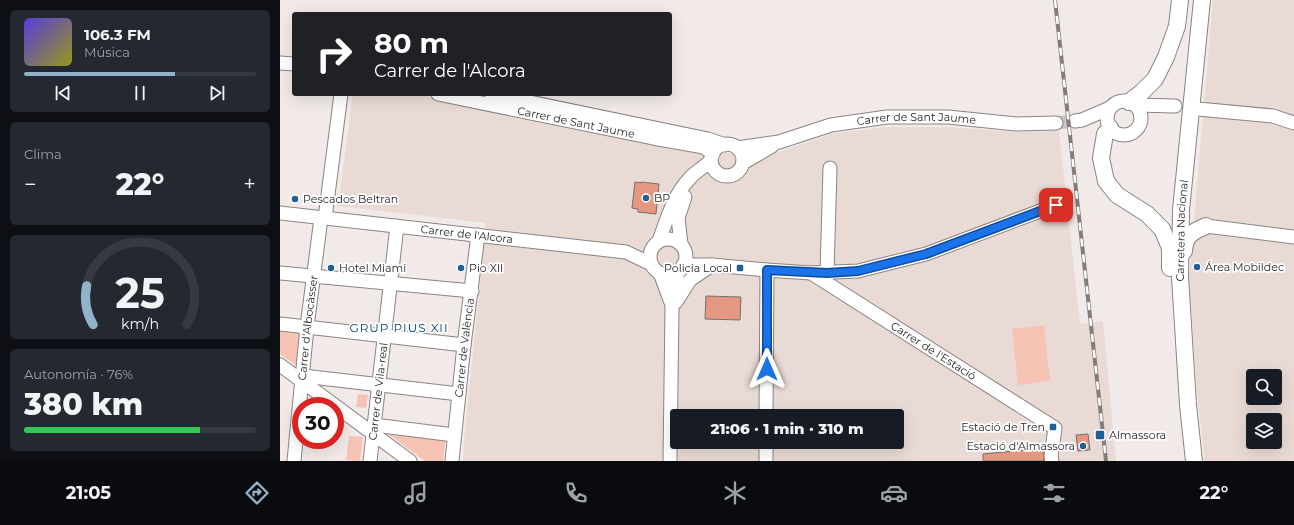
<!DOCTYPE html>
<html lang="es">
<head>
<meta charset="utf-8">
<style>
	:root { --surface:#171b24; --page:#242831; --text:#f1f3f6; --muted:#9ea1a6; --line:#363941; --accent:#92b1cb }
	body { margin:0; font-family:Montserrat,sans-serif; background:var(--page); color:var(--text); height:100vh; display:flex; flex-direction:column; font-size:15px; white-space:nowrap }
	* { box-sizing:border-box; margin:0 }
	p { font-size:13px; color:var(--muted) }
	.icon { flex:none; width:22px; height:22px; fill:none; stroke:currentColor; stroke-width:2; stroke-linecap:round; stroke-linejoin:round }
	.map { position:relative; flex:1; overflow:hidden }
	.drawer { display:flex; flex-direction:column; gap:10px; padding:10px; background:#0d0f14; width:280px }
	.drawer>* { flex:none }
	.top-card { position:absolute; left:12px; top:12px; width:380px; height:84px; border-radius:4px; box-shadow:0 4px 16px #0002; background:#202124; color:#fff; overflow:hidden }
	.buttons { position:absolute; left:966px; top:369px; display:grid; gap:8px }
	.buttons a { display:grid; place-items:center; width:36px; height:36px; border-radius:4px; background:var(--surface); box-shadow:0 4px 16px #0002; font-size:20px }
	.speed { position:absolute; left:12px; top:397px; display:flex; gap:8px; font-size:20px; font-weight:700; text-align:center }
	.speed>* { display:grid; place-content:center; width:52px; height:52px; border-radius:50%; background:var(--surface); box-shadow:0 4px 16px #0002; line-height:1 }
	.speed .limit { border:6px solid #d22; background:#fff; color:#111 }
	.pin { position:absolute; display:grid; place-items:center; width:34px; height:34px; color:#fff; margin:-17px; border-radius:8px; box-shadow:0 2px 6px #0006 }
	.me { position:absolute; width:44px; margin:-22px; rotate:0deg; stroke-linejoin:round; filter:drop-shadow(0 0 3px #0008) }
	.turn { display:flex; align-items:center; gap:14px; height:84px; padding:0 16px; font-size:18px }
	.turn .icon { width:52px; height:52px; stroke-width:2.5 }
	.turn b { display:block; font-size:28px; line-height:34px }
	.big { font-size:30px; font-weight:800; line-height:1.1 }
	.drawer .widget { flex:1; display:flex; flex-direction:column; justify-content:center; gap:6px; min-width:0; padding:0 14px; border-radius:6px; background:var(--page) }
	.drawer .dial { align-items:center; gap:0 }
	.dial svg { height:104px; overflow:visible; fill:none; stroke:var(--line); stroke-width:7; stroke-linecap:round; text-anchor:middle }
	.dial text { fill:var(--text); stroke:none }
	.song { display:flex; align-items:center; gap:12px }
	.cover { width:48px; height:48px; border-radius:6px; background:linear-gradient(135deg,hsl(250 70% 55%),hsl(60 70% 35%)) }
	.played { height:4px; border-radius:2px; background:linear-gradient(90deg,var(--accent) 65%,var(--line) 65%) }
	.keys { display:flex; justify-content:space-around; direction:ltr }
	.heat { display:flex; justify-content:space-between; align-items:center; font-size:22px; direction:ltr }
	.charge { height:6px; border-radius:3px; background:linear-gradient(90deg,#34c759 76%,var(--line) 0) }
	.trip { position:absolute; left:390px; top:409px; width:234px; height:40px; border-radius:4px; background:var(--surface); box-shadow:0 4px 16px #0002; font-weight:800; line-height:40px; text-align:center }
	.menu { display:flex; height:64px; justify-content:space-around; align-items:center; background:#090b0e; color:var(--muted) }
	.menu .icon { width:28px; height:28px }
	.menu .active { color:var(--accent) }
	.menu b { font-size:18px; color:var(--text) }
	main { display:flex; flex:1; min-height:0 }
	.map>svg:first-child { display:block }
	.built { fill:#e9dad5; fill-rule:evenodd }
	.green { fill:#f7c3b4 }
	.building { fill:#e49881; stroke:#756f6d }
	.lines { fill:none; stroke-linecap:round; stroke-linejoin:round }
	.minor-tunnel { stroke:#c7c1c0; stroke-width:13; stroke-dasharray:13 6; stroke-linecap:butt }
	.minor-casing { stroke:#8a8482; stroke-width:15 }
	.major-casing { stroke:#8a8482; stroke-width:18 }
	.minor { stroke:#fff; stroke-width:13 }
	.major { stroke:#fff; stroke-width:16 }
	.rail-casing { stroke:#827d7c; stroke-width:4 }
	.rail { stroke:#fff; stroke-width:2.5; stroke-dasharray:8; stroke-linecap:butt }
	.route-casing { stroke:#114b97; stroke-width:10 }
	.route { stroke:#1a73e8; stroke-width:7 }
	.poi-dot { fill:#1f6197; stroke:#fff; stroke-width:1.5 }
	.labels { text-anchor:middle; stroke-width:3.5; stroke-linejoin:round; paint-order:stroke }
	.street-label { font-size:11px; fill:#211e1e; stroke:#fff }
	.poi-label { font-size:11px; fill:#211e1e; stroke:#fff; text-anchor:start }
	.neighbourhood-label { font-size:12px; letter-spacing:1px; fill:#004473; stroke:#fff }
</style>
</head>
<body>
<main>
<section class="drawer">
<div class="widget">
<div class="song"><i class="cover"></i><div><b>106.3 FM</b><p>Música</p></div></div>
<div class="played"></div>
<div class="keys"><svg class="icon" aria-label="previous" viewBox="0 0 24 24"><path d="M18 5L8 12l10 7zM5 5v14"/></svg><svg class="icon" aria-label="pause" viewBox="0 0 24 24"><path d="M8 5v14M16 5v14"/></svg><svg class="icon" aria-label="next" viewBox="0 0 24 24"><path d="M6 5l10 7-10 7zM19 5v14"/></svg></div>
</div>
<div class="widget"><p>Clima</p>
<div class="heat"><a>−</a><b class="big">22°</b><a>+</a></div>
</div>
<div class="widget dial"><svg viewBox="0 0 100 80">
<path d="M14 69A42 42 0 1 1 86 69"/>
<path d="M14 69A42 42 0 0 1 9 39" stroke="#92b1cb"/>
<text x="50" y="56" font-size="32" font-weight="700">25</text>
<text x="50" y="72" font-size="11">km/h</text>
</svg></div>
<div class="widget"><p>Autonomía · 76%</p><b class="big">380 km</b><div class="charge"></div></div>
</section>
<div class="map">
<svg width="1014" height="461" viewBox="0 0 1014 461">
	<rect width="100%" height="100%" fill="#f1eae8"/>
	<g class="built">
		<path d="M933 0H1014V461H925L917 393 909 277ZM973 376H995V398H973ZM973 420H995V442H973Z"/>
		<path d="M73 94H134L478 159 551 134 605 127H668L734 132 779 131 800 324 823 321 836 461H183L184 441 206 223 58 206ZM397 416H617V442H397Z"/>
	</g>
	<g class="green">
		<polygon points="764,325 770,381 738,385 732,329"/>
		<polygon points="0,327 24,331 20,368 0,354"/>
		<polygon points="78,394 88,395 86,408 76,407"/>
		<polygon points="104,431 166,438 163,461 145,461"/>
		<polygon points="69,436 83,437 80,461 66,460"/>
	</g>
	<g class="building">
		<polygon points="355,182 361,183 361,182 379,184 376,214 358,212 358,209 352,208"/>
		<polygon points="426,296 461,297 460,320 425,319"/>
		<polygon points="808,434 810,450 798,451 796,435"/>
		<polygon points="764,448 764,461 703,461 703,454"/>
	</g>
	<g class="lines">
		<polyline class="minor-tunnel" points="776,123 795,121"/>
		<g class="minor-casing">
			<g id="minor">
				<polyline points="0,63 14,64"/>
				<path id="s1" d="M158 94 373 138 424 147 433 154"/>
				<polyline points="211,94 428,139 445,145"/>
				<circle cx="844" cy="118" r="17"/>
				<polyline points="855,105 895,106"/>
				<polyline points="918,109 993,116 1014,123"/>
				<polyline points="795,121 802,120 830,108"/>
				<circle cx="447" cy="160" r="16"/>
				<path id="s2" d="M457 148 499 142 551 125 607 117H668L736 124 776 123"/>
				<polyline points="463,163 492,146"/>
				<path id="s3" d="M0 213 346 252 371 264"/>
				<polyline points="45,218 61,94"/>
				<polyline points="926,226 1014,237"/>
				<circle cx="388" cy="257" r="18"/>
				<path d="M379 241C387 219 393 196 410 178 416 171 425 167 431 160"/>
				<polyline points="401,244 398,218 405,197"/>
				<polyline points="403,265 432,265 487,270 531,273 578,271 646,254 776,205"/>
				<polyline points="0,273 192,291"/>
				<polyline points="380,273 392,305"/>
				<path id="s4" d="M531 273 775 428 771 456 772 461"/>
				<polyline points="547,273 550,168"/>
				<polyline points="396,302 410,280 432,265"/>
				<polyline points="0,324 184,345"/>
				<polyline points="0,365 130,461"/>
				<polyline points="23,376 179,394"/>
				<polyline points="486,416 487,270"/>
				<polyline points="94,425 174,435"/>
				<path id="s5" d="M14 461 27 327 41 218"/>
				<path id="s6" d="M90 461 117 226"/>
				<path id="s7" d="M172 461 184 345 198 235"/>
				<polyline points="390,461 392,307 398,271"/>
				<polyline points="486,461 486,442"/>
			</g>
		</g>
		<g class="major-casing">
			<g id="major">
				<polyline points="849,102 861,93 875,79 886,57 897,26 900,0"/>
				<polyline points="830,128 825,134 821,158 826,181 837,195 867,214 882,229 890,248 890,268"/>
				<path d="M904 251C905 235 912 232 926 226"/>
				<path id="s8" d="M914 461 908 405 900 277 901 210 922 0"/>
			</g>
		</g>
		<use href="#minor" class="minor"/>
		<use href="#major" class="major"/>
		<g class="rail-casing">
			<polyline id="rail" points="775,0 826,461"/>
		</g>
		<use href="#rail" class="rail"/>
	</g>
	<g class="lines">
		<g class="route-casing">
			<polyline id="route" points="487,369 487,270 547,273 578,271 646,254 776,205"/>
		</g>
		<use href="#route" class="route"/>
	</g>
	<g class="poi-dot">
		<circle cx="366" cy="198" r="4"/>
		<circle cx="15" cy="199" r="4"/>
		<circle cx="917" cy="267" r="4"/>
		<circle cx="51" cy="268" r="4"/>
		<circle cx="181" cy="268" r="4"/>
		<rect x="456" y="264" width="8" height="8" rx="2"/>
		<rect x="769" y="423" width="8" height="8" rx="2"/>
		<rect x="815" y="430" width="10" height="10" rx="2"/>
		<circle cx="803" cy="446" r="4"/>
	</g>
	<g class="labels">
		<g class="street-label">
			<text dy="4" stroke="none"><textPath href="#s2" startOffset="183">Carrer de Sant Jaume</textPath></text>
			<text dy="4" stroke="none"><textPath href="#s1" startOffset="141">Carrer de Sant Jaume</textPath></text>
			<text dy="4" stroke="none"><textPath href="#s8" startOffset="231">Carretera Nacional</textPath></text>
			<text dy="4" stroke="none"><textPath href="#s3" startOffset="188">Carrer de l'Alcora</textPath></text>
			<text dy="4" stroke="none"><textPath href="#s5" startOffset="134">Carrer d'Albocàsser</textPath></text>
			<text dy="4" stroke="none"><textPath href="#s7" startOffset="114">Carrer de València</textPath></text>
			<text dy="4" stroke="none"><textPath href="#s4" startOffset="145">Carrer de l'Estació</textPath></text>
			<text dy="4" stroke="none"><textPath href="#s6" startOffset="70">Carrer de Vila-real</textPath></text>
		</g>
		<g class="poi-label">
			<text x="374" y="202">BP</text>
			<text x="23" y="203">Pescados Beltran</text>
			<text x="925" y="271">Área Mobildec</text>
			<text x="59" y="272">Hotel Miami</text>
			<text x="189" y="272">Pio XII</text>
			<text x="452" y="272" text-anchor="end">Policia Local</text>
			<text x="765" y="431" text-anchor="end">Estació de Tren</text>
			<text x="829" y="439">Almassora</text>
			<text x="795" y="450" text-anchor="end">Estació d'Almassora</text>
		</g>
		<g class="neighbourhood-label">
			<text x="119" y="332">GRUP PIUS XII</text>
		</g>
	</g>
</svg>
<div class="buttons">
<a><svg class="icon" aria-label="search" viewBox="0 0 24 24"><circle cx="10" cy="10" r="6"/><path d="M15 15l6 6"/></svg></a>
<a><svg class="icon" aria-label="layers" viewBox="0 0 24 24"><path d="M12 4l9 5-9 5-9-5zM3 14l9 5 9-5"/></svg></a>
</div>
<div class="speed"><div class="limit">30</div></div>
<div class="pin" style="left:776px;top:205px;background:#d93025"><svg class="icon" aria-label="arrive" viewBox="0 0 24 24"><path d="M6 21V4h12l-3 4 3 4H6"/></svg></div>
<svg class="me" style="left:487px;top:369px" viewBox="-20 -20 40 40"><path d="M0-17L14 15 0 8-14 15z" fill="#1a73e8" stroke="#fff" stroke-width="4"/></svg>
<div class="trip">21:06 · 1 min · 310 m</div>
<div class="top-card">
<div class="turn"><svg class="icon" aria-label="right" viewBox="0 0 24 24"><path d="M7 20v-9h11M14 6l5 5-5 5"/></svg><div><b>80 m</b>Carrer de l'Alcora</div></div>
</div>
</div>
</main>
<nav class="menu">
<b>21:05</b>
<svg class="icon active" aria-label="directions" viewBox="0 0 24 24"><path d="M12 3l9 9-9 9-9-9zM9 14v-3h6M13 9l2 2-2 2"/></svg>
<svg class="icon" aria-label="music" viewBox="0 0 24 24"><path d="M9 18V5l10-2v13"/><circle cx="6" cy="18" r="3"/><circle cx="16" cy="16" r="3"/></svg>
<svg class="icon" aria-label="phone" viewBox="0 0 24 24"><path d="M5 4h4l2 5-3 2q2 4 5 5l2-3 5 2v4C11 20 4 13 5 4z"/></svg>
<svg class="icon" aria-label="climate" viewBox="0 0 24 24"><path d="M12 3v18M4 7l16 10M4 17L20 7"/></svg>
<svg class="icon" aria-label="car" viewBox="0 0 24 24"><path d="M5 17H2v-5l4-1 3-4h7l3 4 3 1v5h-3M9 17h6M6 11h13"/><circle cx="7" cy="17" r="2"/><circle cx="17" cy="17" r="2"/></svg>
<svg class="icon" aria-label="filters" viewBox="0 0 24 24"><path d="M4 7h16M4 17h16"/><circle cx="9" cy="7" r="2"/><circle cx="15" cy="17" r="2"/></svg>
<b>22°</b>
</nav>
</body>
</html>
